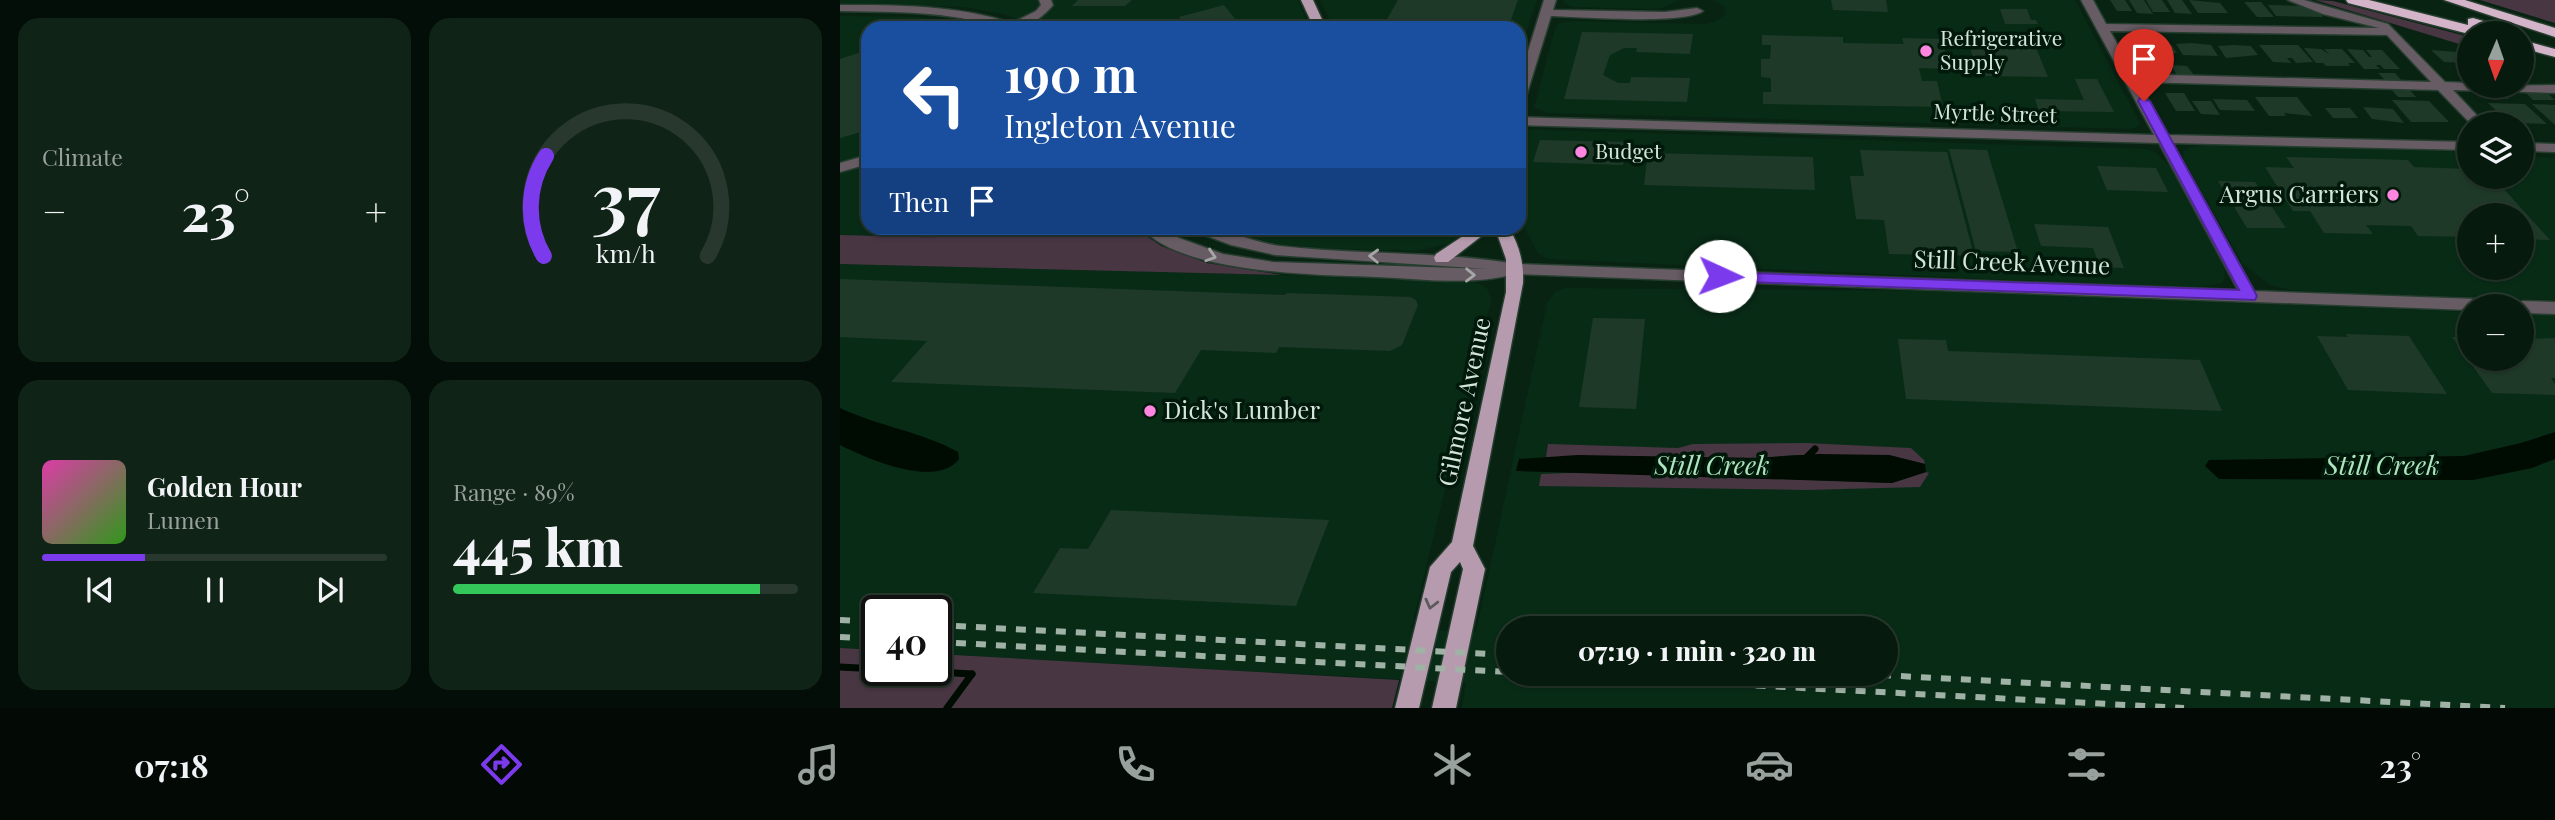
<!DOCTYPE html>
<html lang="en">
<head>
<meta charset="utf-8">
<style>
	:root { --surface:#071a0e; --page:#102317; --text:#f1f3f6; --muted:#98a19e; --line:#28382e; --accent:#7c3aed }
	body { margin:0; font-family:"Playfair Display",serif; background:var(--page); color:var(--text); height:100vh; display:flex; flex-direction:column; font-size:26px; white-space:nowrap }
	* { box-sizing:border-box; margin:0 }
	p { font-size:23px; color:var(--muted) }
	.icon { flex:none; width:38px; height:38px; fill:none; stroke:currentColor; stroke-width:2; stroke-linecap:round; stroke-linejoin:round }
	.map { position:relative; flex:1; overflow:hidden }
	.sheet { display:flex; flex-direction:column; gap:18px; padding:18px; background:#040e08; width:840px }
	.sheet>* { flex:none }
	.banner { position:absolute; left:21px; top:21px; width:665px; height:214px; border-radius:21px; box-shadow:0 2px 5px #0004,0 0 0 2px var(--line); background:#1a4fa0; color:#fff; overflow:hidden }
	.needle { width:46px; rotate:182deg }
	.buttons { position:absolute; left:1617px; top:21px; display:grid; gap:14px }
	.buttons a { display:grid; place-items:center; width:77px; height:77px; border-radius:50%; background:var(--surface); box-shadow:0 2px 5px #0004,0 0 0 2px var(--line); font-size:35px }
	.speed { position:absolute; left:21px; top:595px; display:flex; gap:14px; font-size:35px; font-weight:700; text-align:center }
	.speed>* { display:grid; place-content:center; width:91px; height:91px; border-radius:50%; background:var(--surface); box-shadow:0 2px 5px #0004,0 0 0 2px var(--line); line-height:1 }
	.speed .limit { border:4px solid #111; border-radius:10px; background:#fff; color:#111 }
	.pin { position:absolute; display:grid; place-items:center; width:60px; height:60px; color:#fff; margin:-72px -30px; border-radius:50% 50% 50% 0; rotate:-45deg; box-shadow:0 0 7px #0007 }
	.pin .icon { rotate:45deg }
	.me { position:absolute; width:77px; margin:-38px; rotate:92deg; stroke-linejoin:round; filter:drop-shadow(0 0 5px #0008) }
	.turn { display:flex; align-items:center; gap:24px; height:147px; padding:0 28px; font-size:32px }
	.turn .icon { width:91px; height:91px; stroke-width:2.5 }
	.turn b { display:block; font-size:49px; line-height:60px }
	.then { display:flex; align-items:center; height:66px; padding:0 28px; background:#0003; gap:14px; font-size:26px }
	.big { font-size:52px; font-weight:800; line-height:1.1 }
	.sheet .widget { flex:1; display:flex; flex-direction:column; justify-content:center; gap:10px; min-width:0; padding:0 24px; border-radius:21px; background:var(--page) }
	.sheet .dial { align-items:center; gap:0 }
	.dial svg { height:182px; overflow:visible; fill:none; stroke:var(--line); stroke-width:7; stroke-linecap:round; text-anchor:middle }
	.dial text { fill:var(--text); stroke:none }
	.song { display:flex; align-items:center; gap:21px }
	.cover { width:84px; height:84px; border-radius:10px; background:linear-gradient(135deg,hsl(320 70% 55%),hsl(110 70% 35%)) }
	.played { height:7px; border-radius:4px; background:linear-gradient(90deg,var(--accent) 30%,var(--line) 30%) }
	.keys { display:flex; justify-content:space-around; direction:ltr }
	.heat { display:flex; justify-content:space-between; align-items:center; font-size:38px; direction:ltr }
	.charge { height:10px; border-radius:5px; background:linear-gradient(90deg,#34c759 89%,var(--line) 0) }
	.sheet .tiles { flex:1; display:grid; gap:18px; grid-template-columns:repeat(2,1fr) }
	.trip { position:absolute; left:656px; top:616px; width:402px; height:70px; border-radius:35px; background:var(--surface); box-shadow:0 2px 5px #0004,0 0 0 2px var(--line); font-weight:800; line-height:70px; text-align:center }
	.dock { display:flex; height:112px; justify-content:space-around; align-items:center; background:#030a06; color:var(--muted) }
	.dock .icon { width:49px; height:49px }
	.dock .selected { color:var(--accent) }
	.dock b { font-size:32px; color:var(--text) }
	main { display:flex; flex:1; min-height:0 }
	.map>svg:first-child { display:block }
	.built { fill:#082b16; fill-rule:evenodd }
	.green { fill:#483643 }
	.water { fill:#000b01 }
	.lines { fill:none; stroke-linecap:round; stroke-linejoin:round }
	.stream { stroke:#000b01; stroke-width:7 }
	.building { fill:#1f3928 }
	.minor-casing { stroke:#263e2f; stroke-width:3 }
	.major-casing { stroke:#263e2f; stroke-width:3 }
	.highway-casing { stroke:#263e2f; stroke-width:3 }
	.minor { fill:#685c64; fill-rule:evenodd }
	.major { fill:#b59bad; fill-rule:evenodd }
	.highway { fill:#d3b4c9; fill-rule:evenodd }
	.rail { stroke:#a0b2a6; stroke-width:6; stroke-dasharray:10 10; stroke-linecap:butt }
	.oneway { stroke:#a4a7a5 }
	.oneway2 { stroke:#5b5a5c }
	.route { fill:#7c3aed; stroke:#51269a; stroke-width:2 }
	.poi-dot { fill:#fe85e0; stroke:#01190a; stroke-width:2.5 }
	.labels { text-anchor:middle; stroke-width:7; stroke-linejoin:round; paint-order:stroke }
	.far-poi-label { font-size:21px; fill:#d6e5da; stroke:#01190a; text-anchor:start }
	.far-street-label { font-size:21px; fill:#d6e5da; stroke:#01190a }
	.poi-label { font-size:24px; fill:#d6e5da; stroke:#01190a; text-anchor:end }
	.street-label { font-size:24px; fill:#d6e5da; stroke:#01190a }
	.water-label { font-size:26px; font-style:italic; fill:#aee4be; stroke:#01190a }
</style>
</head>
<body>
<main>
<section class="sheet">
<div class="tiles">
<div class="widget"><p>Climate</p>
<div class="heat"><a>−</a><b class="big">23°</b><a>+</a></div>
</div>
<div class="widget dial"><svg viewBox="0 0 100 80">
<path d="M14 69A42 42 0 1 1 86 69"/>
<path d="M14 69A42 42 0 0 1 15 25" stroke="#7c3aed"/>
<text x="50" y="56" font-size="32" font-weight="700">37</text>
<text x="50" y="72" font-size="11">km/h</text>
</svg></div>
<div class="widget">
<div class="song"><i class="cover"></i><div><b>Golden Hour</b><p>Lumen</p></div></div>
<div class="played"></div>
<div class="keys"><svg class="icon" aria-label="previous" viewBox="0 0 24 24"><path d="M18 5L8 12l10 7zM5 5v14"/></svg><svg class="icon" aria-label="pause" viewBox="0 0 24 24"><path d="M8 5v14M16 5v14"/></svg><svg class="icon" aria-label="next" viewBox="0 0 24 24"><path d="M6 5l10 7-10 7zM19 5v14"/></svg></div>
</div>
<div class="widget"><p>Range · 89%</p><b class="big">445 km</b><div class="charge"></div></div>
</div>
</section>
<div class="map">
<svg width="1715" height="708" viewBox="0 0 1715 708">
	<rect width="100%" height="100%" fill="#092313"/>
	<g class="built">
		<polygon points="0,0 458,0 470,28 202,28 164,14 124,7 0,3"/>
		<polygon points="480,0 697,0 679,53 679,28 494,28"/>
		<polygon points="723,0 840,0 823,8 810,9 733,7 725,4"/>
		<polygon points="873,0 1235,0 1301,125 1291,129 709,113 694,108 715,28 720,23 732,21 865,24 875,22 885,14 885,7"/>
		<polygon points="0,16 80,17 145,28 28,28 28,228 177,228 150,234 96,237 0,235"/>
		<polygon points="679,129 1306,149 1315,152 1331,167 1384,262 1385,277 1382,283 1361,287 1303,286 708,259 698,253 679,218"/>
		<path d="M1371 144 1629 152V177H1682V157L1715 158V300L1504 293 1451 290 1430 285 1402 263 1343 158 1344 151 1350 147ZM1629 215H1682V268H1629Z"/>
		<polygon points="376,228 624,228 618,237 607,244 576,251 473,248 432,243"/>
		<path d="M0 264 441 275 630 282 643 285 648 290 651 301 571 629 636 632 707 303 715 292 724 288 1093 291 1629 312V359H1682V314L1715 315V708H622L626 683 96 654V611H37V650L0 648ZM668 628H1046V674H668Z"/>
	</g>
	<g class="green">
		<polygon points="1475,0 1493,1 1629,37 1629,47"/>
		<polygon points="1640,0 1715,0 1715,23"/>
		<path d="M177 228H295L321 246 367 263 441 275 0 264V235C59 236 120 242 177 228Z"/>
		<polygon points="966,443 1071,448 1084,460 1085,464 1049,455 955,455 916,458 706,457 708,444 838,448 853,444"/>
		<polygon points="751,472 1052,483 1086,472 1089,473 1080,487 966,490 699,486 701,474"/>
		<polygon points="0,648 37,650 37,670 96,670 96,654 559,680 552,708 0,708"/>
	</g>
	<g class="water">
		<path d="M0 408C38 426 82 432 118 452L119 459C96 489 28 459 0 445Z"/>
		<polygon points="1715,432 1715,459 1692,468 1633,480 1379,479 1365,466 1369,460 1624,456 1681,443"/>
		<polygon points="978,454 1049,455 1085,464 1086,472 1052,483 676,471 679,459 737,455 916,458"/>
	</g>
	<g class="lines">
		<g class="stream">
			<polyline points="964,460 975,449"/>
			<polyline points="0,667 37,669"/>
			<polyline points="62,670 132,674"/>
			<polyline points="107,708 132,674"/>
		</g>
	</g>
	<g class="building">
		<polygon points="238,0 292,0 285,6 232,6"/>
		<polygon points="558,0 678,0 668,28 542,28"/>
		<polygon points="991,0 1046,0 1048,12 993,10"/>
		<polygon points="1270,0 1285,0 1292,11 1277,11"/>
		<polygon points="1289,0 1304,0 1313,14 1297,13"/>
		<polygon points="1306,0 1322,0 1330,12 1313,12"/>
		<polygon points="1327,0 1342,0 1352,14 1335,13"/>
		<polygon points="1349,0 1380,3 1388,13 1358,13"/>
		<polygon points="1404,2 1421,2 1434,17 1417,17"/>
		<polygon points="384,5 402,28 344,28 339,17"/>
		<polygon points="1428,5 1461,6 1478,11 1483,17 1436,16"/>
		<polygon points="1160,9 1187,9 1191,20 1196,20 1198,24 1165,24"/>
		<polygon points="742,32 853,34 850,54 796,52 797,48 784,48 770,55 763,75 778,83 790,83 791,77 850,78 847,102 724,99"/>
		<polygon points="922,35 1003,37 1003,43 1064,44 1062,38 1102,39 1110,69 1079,68 1082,81 1097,81 1103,107 923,104 923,92 931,92 931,78 921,77 921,59 930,59 931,45 922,45"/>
		<polygon points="1128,42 1194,43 1208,77 1139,76"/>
		<polygon points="1351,43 1371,45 1378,56 1343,55 1336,44"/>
		<polygon points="1303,44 1331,44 1337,53 1309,53"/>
		<polygon points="1393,45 1411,46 1418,55 1386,58 1378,46"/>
		<polygon points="1419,45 1458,45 1473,62 1456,63 1452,58 1447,58 1451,63 1433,62"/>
		<polygon points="1464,48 1481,49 1490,55 1484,49 1502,49 1515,63 1508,63 1510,66 1486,66 1483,63 1476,63"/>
		<polygon points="1507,49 1523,50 1529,57 1532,57 1526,50 1542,50 1560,69 1544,69 1540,65 1536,65 1540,69 1524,69"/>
		<polygon points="28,50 28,130 0,138 0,59"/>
		<polygon points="1591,50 1629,53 1629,63 1604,62"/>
		<polygon points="1331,65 1347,66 1354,75 1337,75"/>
		<polygon points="1538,73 1555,73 1562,81 1545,80"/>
		<polygon points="1235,79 1257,79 1274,112 1199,111 1195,99 1244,100"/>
		<polygon points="1551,89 1569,89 1576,97 1558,97"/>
		<polygon points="1644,91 1660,91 1669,99 1652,99"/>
		<polygon points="1685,92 1706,92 1715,100 1693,100"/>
		<polygon points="1325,93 1344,93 1355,111 1336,111"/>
		<polygon points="1415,97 1457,97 1472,116 1444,113 1446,116 1429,116"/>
		<polygon points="1373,99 1407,100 1415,111 1380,110"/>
		<polygon points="1552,100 1589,101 1609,122 1571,122"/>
		<polygon points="1352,101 1371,101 1380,115 1361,114"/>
		<polygon points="1648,103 1685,104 1707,124 1669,123"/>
		<polygon points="1692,104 1715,105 1715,125"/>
		<polygon points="1523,107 1553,109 1564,123 1532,119"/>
		<polygon points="1485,108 1510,108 1518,118 1493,118"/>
		<polygon points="700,140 787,142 783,165 693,162"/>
		<polygon points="1109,149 1147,150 1178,252 1136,251"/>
		<polygon points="1020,150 1107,152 1134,256 1049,254 1044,220 1016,219 1010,176 1024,176"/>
		<polygon points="808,153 973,157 975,190 804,185"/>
		<polygon points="1446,157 1568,160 1574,167 1629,169 1629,177 1653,177 1710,240 1682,239 1682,215 1629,215 1629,237 1578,236 1571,226 1526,225 1533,234 1484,233 1470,211 1453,211 1425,167 1454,168"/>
		<polygon points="1257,166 1316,168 1328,192 1267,190"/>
		<polygon points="1378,181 1415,182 1446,228 1407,228"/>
		<polygon points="1194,224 1268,227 1284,268 1260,267 1253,248 1201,246"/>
		<polygon points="0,279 445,295 447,293 570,297 576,300 578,305 562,345 550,351 439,347 436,353 361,350 335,393 51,382 87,341 0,337"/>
		<polygon points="753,318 805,319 796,409 739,407"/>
		<polygon points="1506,334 1569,336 1607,394 1508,390 1477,336 1508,337"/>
		<polygon points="1612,337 1629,337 1629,359 1682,359 1682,339 1715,338 1715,378 1711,378 1715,384 1715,395 1652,393"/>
		<polygon points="1058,339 1106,340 1108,351 1360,360 1382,411 1066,399"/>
		<polygon points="271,510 489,520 456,606 193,593 220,548 248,549"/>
	</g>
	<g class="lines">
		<g class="minor-casing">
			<g id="minor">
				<path d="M199 0H211L213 5C205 15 189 27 178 28 158 31 134 19 114 17 77 11 38 12 0 11V5C58 5 116 5 172 23L196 11 201 5Z"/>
				<path d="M704 0H716L713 10 825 12 857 8 863 11C843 25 740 17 711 16L685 100 679 104V80Z"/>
				<path d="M1241 0H1253L1266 24 1539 28 1483 14 1448 0H1464L1548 24 1605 82 1629 83V86L1715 85V93L1613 90 1645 124H1631L1598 90 1298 82 1328 135 1629 142V150L1332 143 1414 291 1665 300 1671 302 1673 306H1629V310L675 274C630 286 582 279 536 277 479 275 341 274 302 228H320L339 238 383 254 433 262 648 269 435 255 391 245 354 231 351 228C381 225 410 242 440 246 519 255 598 251 677 264L1398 290 1319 143 679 125V117L1314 135ZM1270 31 1547 35 1591 82 1294 74Z"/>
				<polygon points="1682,143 1715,144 1715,152 1682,151"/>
				<polygon points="28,155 28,164 0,172 0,163"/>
				<polygon points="1682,301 1715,302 1715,314 1682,313 1682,306 1674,306"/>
			</g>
		</g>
		<g class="major-casing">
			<g id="major">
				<polygon points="461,0 473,0 486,28 474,28"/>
				<polygon points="635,228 652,228 608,262 596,262 594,258 596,254"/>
				<path d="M655 228H669C679 245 684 262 683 283L633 546 645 569 616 708H592L623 569 620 562 611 572 579 708H555L590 567 612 542 666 292V259Z"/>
			</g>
		</g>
		<g class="highway-casing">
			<g id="highway">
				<polygon points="1506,0 1529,0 1628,25 1628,19 1633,18 1674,30 1676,33 1629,34 1508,3"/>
				<polygon points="1604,0 1625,0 1715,28 1715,37"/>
				<polygon points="1682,40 1715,49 1715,57 1682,48"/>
			</g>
		</g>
		<use href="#minor" class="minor"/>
		<use href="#major" class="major"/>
		<use href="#highway" class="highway"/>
		<g class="rail">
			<polyline points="0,620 37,622"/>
			<polyline points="96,625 668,655"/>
			<polyline points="0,637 37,639"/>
			<polyline points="96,642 668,672"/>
			<polyline points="696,674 1344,708"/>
			<polyline points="1021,674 1665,708"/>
		</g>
	</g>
	<defs><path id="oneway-chevron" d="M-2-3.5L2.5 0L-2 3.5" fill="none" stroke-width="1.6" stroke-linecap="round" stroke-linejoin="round" transform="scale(1.75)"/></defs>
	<g class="oneway">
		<use href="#oneway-chevron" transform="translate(371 256) rotate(18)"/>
		<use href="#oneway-chevron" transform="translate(534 256) rotate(-178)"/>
		<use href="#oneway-chevron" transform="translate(630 275) rotate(1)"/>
	</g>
	<use class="oneway2" href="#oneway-chevron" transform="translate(591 604) rotate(104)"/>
	<polygon class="route" points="1300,98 1310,101 1417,296 1415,300 880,281 873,276 880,272 1399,290 1298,101"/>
	<g class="poi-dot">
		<circle cx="1086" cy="51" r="7"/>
		<circle cx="741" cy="152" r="7"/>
		<circle cx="1553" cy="195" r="7"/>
		<circle cx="310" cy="411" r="7"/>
	</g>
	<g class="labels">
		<g class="far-poi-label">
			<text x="1100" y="46">Refrigerative<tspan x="1100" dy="24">Supply</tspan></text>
			<text x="755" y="159">Budget</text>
		</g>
		<g class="far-street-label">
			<text transform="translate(1155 114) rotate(2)" y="7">Myrtle Street</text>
		</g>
		<g class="poi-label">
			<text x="1539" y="203">Argus Carriers</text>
			<text x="324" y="419" text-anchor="start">Dick's Lumber</text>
		</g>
		<g class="street-label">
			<text transform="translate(1172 263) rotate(2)" y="8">Still Creek Avenue</text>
			<text transform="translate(625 402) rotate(-78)" y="8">Gilmore Avenue</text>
		</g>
		<g class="water-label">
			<text x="872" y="475">Still Creek</text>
			<text x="1542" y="475">Still Creek</text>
		</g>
	</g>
</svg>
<div class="buttons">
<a><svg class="needle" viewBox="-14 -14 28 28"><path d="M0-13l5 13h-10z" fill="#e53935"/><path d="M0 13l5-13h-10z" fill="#98a19e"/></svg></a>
<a><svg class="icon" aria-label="layers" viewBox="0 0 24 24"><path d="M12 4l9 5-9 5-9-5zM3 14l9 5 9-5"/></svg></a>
<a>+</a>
<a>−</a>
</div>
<div class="speed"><div class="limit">40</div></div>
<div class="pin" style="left:1304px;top:101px;background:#d93025"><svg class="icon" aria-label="arrive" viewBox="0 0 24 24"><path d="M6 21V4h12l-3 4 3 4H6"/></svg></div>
<svg class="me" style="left:880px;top:276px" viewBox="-20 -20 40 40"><circle r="19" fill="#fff"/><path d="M0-13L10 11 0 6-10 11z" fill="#7c3aed"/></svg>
<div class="trip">07:19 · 1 min · 320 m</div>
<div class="banner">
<div class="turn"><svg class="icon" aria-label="left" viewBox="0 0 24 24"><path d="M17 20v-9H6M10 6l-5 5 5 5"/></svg><div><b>190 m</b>Ingleton Avenue</div></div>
<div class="then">Then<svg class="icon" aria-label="arrive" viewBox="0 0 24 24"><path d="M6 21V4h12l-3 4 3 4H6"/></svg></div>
</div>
</div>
</main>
<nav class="dock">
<b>07:18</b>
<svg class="icon selected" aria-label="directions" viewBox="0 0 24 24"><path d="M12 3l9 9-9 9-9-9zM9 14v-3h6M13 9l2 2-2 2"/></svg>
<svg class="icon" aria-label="music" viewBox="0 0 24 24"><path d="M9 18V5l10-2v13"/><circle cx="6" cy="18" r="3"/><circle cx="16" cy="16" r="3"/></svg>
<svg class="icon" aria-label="phone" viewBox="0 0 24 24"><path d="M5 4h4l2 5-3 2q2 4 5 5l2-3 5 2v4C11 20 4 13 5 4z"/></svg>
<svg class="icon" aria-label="climate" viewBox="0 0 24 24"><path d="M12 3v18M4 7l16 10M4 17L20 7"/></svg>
<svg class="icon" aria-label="car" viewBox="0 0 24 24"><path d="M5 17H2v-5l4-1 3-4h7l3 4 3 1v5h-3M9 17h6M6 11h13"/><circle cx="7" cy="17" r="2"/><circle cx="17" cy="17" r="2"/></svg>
<svg class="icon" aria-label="filters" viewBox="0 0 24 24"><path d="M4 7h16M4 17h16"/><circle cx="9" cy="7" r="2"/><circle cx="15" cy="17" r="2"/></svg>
<b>23°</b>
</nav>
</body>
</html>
